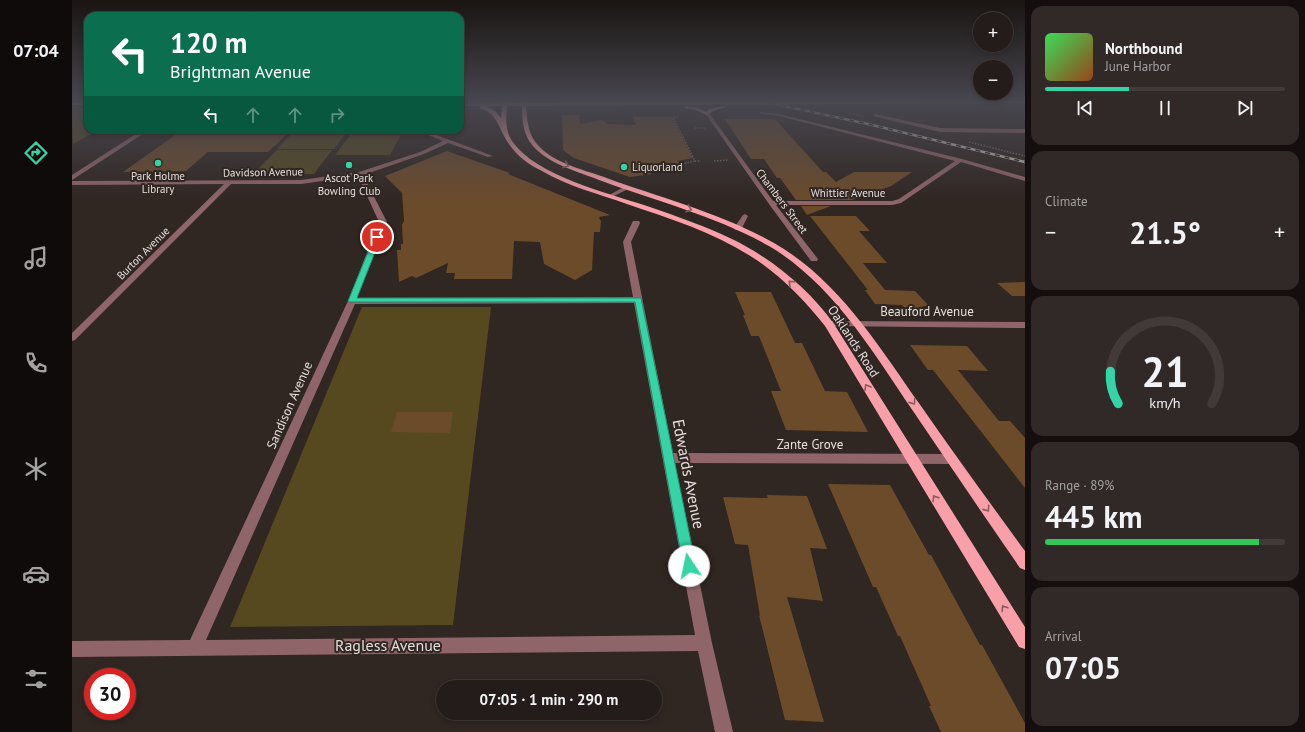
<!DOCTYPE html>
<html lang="en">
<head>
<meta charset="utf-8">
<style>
	:root { --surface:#241c1a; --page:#302927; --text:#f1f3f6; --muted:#a3a1a2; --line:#413a39; --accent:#35d4a7 }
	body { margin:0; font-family:"PT Sans",sans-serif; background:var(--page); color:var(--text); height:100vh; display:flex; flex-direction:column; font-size:15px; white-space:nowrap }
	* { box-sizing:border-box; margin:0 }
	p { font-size:13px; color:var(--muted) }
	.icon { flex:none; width:22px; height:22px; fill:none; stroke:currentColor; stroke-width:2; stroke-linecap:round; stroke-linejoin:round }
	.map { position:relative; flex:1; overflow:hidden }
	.panel { display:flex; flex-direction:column; gap:6px; padding:6px; background:#140f0e; width:280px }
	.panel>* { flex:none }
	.banner { position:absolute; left:12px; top:12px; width:380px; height:122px; border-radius:12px; box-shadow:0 2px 6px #0003,0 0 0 1px var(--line); background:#0b6e4f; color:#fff; overflow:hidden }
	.buttons { position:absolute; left:901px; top:12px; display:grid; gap:8px }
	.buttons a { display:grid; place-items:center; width:40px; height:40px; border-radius:50%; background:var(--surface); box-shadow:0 2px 6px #0003,0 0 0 1px var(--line); font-size:20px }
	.speed { position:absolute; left:12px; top:668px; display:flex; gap:8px; font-size:20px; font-weight:700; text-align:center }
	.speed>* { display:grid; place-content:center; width:52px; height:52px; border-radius:50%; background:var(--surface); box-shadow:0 2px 6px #0003,0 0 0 1px var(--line); line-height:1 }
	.speed .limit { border:6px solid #d22; background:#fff; color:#111 }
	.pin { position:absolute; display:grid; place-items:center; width:34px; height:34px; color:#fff; margin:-17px; border:2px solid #fff; border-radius:50%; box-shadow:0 1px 4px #0007 }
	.me { position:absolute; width:44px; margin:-22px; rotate:349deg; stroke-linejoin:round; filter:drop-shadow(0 0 3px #0008) }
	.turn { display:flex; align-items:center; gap:14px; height:84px; padding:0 20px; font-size:18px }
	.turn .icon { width:52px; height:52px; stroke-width:2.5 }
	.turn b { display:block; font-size:28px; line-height:34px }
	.lanes { display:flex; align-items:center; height:38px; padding:0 20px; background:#0003; justify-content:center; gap:20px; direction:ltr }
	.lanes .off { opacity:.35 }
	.big { font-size:30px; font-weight:700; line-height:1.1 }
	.panel .widget { flex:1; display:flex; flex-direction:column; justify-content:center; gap:6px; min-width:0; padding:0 14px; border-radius:12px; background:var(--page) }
	.panel .dial { align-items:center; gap:0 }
	.dial svg { height:104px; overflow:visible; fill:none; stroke:var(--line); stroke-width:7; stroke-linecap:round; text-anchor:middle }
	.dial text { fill:var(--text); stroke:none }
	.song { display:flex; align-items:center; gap:12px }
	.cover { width:48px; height:48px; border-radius:6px; background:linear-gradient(135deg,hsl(130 70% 55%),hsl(20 70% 35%)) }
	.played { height:4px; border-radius:2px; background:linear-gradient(90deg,var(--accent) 35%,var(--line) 35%) }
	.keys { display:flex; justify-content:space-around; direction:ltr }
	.heat { display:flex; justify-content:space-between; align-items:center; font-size:22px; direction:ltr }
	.charge { height:6px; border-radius:3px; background:linear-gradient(90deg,#34c759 89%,var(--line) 0) }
	.trip { position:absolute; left:364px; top:680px; width:226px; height:40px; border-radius:20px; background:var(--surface); box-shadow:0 2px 6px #0003,0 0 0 1px var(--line); font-weight:700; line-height:40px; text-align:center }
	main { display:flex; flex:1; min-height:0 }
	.tab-bar { display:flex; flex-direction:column; width:72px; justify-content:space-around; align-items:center; background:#0e0b0a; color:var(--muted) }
	.tab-bar .icon { width:28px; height:28px }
	.tab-bar .selected { color:var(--accent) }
	.tab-bar b { font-size:18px; color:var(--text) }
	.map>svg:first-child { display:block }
	.green { fill:#564920 }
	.building { fill:#6c4b2b }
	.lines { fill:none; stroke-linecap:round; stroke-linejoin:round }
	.path { stroke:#716965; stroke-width:1.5; stroke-dasharray:1.5 1.5; stroke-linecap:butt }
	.minor { fill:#906569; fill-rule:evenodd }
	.major { fill:#f89fa9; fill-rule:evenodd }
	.rail-casing { stroke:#cac3c0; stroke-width:2.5 }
	.rail { stroke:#302622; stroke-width:1.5; stroke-dasharray:5; stroke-linecap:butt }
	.oneway { stroke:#8a5c5f }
	.route { fill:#35d4a7; stroke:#228a6d }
	.poi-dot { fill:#35d4a7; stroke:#302622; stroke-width:1.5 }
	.labels { text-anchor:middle; stroke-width:4; stroke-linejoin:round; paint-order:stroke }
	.far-poi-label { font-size:11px; fill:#e5dedc; stroke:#302622 }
	.far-street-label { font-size:11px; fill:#e5dedc; stroke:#302622 }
	.street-label { font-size:13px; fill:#e5dedc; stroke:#302622 }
	.near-street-label { font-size:16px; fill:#e5dedc; stroke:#302622 }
</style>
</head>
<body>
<main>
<nav class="tab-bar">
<b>07:04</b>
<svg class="icon selected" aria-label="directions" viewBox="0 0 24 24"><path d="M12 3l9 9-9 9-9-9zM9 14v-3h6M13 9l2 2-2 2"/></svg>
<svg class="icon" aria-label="music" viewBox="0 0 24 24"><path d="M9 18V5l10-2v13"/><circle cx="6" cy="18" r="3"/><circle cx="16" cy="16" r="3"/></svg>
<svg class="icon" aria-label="phone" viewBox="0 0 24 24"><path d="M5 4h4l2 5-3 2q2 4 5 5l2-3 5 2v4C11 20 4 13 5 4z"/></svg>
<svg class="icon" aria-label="climate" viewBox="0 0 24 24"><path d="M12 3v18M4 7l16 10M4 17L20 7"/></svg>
<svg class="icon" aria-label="car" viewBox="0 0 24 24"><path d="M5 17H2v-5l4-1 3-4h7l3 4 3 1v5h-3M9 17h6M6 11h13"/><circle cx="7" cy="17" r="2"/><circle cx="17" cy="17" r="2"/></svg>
<svg class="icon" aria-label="filters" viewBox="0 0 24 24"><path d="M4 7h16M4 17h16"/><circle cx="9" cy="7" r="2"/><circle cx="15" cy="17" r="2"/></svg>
</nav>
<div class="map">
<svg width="953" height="732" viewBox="0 0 953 732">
	<rect width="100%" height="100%" fill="#302622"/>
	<g class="green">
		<polygon points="0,107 16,107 16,130 26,130 1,144"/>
		<polygon points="223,130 276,130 262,149 205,149"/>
		<polygon points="280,133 330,133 318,155 263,155"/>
		<polygon points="205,150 260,150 242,174 181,174"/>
		<polygon points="290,307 419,307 381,625 158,627"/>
	</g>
	<g class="building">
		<polygon points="490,115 507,115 508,124 530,120 536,124 564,125 561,117 600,117 621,158 605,161 609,163 575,171 580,174 558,177 502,158 491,150"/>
		<polygon points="653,119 703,119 751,172 754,172 764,182 782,172 840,172 819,186 780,200 724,200 708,178 705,178 692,159 679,159"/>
		<polygon points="110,130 184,130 180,134 215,134 196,152 136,152 114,171 51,172"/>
		<polygon points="375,151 438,173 436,174 538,215 527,217 528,218 527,218 529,221 528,232 522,232 520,270 503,280 472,264 468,242 442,241 440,279 382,279 383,273 374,273 376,263 344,278 340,276 327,282 325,250 329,250 329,244 331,244 330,225 332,221 330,193 313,176"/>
		<polygon points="729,206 759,206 735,215"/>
		<polygon points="738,216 784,216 798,231 787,231 815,263 791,263 813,290 843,291 857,306 850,306 852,308 833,308 830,305 803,304 793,290 796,290"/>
		<polygon points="953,282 953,296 940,296 925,283"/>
		<polygon points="663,292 699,292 723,343 730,343 753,391 775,392 796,432 714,430 699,391 709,391 687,336 679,336 671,315 673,315"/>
		<polygon points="838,345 895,346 916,371 886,370 927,421 938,421 953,438 953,488 861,370 856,370"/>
		<polygon points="325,412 381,412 378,433 319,432"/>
		<polygon points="756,484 818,485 857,555 859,555 908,645 910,645 953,723 953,732 869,732 857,706 859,706 828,636 826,636 804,587 801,587"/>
		<polygon points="695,495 735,496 755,549 738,548 751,601 715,597 752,722 713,720 687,615 688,616 676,545 663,544 651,497 696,498"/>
	</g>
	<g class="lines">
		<g class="path">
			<polyline points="781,114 793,117"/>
			<polyline points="606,117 601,117 623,161 629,161"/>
			<polyline points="623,128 633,128"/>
			<polyline points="897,142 953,156"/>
			<polyline points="642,161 656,160"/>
			<polyline points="592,168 623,161"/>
		</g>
		<g class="minor">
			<polygon points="687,112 707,114 890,159 953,177 953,181 889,162 829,203 820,205 704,205 746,259 745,261 739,261 697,204 633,113 637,113 701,201 820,201 827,199 883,161 707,116 689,114"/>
			<polygon points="803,114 868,128 953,129 953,133 868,132 801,116"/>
			<polygon points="70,130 77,130 0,180 0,175"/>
			<path d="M343 130H351L421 156 416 157 376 143 352 154 291 175 315 222 285 298 561 297 551 242 561 221H567L568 223 559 242 601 453 880 454 884 456 886 459 884 462 880 464 603 463 640 643 661 732H643L626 651 0 657V641L118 640 276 301 307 222 286 176 229 184H159L3 340 0 341V333L152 184 0 185V181L229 180 287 172 348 152 371 141ZM562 303 623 635 134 640 283 304Z"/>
			<polygon points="554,186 557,188 556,189 540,197 535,196"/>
			<polygon points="673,214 676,216 669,230 663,230 662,228 671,215"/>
			<polygon points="757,321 953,322 953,328 754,326 752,324 754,322"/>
		</g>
		<g class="major">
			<path d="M431 101H435V103H450V101H454V103L953 101V103L454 106C455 119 456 133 464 143 481 163 509 169 532 177 589 198 649 213 702 243 767 280 807 347 849 406 883 455 918 503 953 551V570L948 568C912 516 877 464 841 411 800 351 761 284 697 246 644 216 584 201 527 180 505 171 478 165 461 146 451 135 450 120 450 106H435C434 119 433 130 440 141 464 176 536 193 575 206 604 216 633 226 660 239 699 258 737 289 762 324L953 627V649L947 647 753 326C733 301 710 277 683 259 644 233 599 219 555 204 527 194 495 186 470 171 457 165 445 156 437 144 427 131 427 114 408 108V106H388V104L430 103ZM413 106H430L429 118 423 111Z"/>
			<rect x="0" y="103" width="16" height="2"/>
			<polygon points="614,106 627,108 634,112 637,109 652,106 654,107 641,111 635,115 624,110 612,108"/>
		</g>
		<g class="rail-casing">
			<polyline id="rail" points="689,101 796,124 953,162"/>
		</g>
		<use href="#rail" class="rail"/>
	</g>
	<defs><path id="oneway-chevron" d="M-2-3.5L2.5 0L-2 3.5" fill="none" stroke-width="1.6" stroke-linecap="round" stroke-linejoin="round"/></defs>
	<g class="oneway">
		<use href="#oneway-chevron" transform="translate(494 165) rotate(22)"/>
		<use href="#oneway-chevron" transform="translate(617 209) rotate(18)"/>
		<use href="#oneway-chevron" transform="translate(719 283) rotate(-138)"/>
		<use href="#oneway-chevron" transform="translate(795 387) rotate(-121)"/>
		<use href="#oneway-chevron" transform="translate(841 402) rotate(55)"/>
		<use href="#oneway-chevron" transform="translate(863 498) rotate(-122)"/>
		<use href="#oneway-chevron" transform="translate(915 509) rotate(55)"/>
		<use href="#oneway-chevron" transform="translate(932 608) rotate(-122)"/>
	</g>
	<linearGradient id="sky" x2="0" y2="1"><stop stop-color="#1a1513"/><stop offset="0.5" stop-color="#48474f"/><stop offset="1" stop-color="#48474f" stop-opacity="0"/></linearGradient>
	<rect width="953" height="203" fill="url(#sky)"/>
	<polygon class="route" points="303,235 309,237 285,298 569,298 624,566 622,570 617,572 613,570 611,566 563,302 277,302 276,301"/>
	<g class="poi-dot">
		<circle cx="86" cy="163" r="4"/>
		<circle cx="277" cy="165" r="4"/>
		<circle cx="552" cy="167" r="4"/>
	</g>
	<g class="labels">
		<g class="far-poi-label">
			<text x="560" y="171" text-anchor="start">Liquorland</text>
			<text x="86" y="180">Park Holme<tspan x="86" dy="13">Library</tspan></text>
			<text x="277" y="182">Ascot Park<tspan x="277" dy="13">Bowling Club</tspan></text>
		</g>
		<g class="far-street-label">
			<text transform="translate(191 172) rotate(-1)" y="4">Davidson Avenue</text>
			<text x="776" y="197">Whittier Avenue</text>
			<text transform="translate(710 201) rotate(53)" y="4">Chambers Street</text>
			<text transform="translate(71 253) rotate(-45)" y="4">Burton Avenue</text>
		</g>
		<g class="street-label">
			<text x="855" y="316">Beauford Avenue</text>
			<text transform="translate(782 341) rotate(57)" y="5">Oaklands Road</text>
			<text transform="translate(217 405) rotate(-66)" y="5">Sandison Avenue</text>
			<text x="738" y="449">Zante Grove</text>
		</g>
		<g class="near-street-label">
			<text transform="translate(617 474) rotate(79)" y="6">Edwards Avenue</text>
			<text x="316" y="651">Ragless Avenue</text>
		</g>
	</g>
</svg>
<div class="buttons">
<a>+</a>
<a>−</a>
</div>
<div class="speed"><div class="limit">30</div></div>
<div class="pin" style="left:305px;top:237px;background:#d93025"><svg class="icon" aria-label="arrive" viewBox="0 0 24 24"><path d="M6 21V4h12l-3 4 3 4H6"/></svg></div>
<svg class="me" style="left:617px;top:566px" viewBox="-20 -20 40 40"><circle r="19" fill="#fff"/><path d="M0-13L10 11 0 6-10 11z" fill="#35d4a7"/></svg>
<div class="trip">07:05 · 1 min · 290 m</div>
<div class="banner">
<div class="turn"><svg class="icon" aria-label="left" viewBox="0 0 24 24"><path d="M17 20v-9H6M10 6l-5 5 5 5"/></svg><div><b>120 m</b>Brightman Avenue</div></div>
<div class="lanes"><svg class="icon" aria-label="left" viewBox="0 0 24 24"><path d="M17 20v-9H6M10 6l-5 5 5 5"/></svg><svg class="icon off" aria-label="ahead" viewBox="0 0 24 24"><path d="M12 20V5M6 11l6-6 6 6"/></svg><svg class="icon off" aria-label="ahead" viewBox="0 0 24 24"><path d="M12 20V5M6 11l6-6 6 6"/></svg><svg class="icon off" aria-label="right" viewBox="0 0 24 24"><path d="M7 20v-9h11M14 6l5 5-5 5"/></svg></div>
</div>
</div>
<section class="panel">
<div class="widget">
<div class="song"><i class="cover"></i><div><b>Northbound</b><p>June Harbor</p></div></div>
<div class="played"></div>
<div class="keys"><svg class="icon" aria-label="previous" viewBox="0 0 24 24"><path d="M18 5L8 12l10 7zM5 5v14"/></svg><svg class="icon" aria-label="pause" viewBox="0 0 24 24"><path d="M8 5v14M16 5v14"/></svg><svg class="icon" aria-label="next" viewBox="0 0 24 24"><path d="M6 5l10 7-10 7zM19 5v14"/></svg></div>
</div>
<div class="widget"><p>Climate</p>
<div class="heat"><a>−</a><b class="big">21.5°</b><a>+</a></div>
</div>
<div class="widget dial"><svg viewBox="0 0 100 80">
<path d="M14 69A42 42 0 1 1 86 69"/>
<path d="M14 69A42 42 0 0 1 8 44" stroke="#35d4a7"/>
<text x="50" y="56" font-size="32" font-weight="700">21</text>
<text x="50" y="72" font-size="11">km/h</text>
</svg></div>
<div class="widget"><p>Range · 89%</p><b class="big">445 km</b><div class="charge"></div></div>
<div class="widget"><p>Arrival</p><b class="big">07:05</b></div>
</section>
</main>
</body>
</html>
